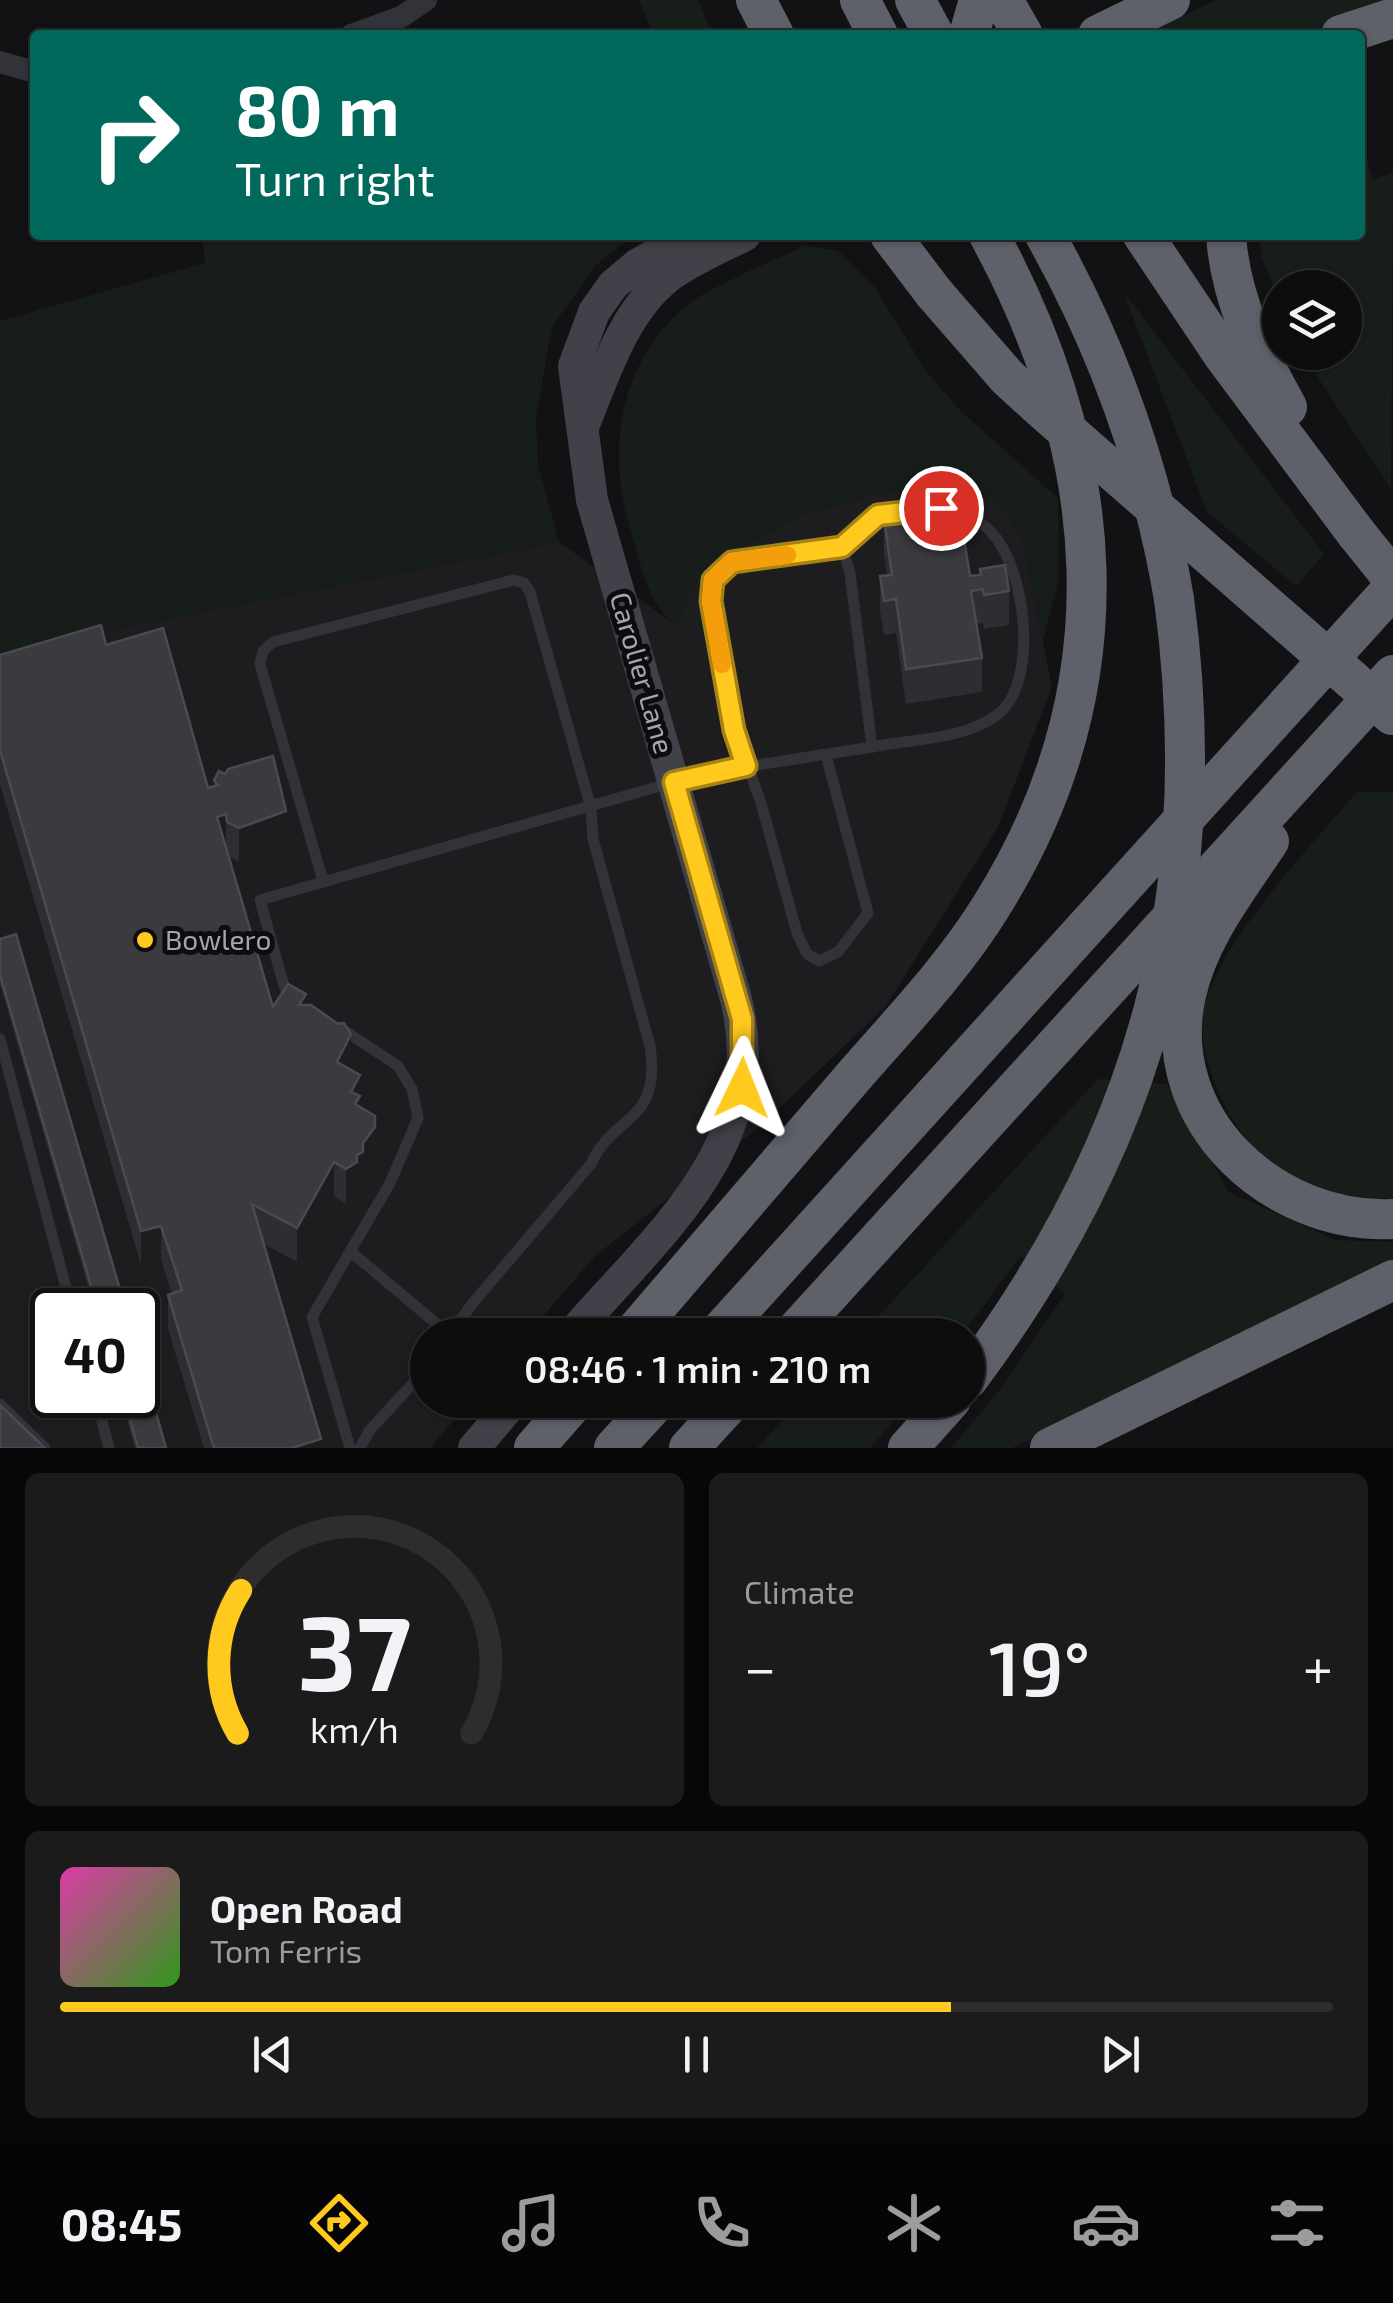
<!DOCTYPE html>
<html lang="en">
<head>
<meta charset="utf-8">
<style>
	:root { --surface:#0e0d0e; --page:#1c1b1c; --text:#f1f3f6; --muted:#9b9c9e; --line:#2e2d2e; --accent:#ffc91e }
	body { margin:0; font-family:"Exo 2",sans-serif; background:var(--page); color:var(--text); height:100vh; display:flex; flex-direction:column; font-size:38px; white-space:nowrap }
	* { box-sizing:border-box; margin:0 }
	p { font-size:32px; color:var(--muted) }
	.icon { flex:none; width:55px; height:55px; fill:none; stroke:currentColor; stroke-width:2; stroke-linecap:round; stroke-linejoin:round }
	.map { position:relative; height:1448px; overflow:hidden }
	.sheet { display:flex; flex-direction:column; gap:25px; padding:25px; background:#080708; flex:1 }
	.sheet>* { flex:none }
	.hud { position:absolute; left:30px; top:30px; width:1335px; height:210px; border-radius:10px; box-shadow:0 2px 8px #0004,0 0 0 2px var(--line); background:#00695c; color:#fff; overflow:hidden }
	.fabs { position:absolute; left:1262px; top:270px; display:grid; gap:20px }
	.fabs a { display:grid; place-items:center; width:100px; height:100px; border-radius:50%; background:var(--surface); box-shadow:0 2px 8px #0004,0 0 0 2px var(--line); font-size:50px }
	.speed { position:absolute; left:30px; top:1288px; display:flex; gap:20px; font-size:50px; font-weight:700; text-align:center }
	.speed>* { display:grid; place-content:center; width:130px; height:130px; border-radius:50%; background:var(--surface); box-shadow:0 2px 8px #0004,0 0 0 2px var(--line); line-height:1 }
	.speed .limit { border:5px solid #111; border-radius:15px; background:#fff; color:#111 }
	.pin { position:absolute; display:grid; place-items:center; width:85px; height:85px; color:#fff; margin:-42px; border:5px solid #fff; border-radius:50%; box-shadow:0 2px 10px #0007 }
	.me { position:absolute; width:110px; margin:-55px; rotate:2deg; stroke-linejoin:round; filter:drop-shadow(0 0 8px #0008) }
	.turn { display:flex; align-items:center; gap:35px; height:210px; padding:0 40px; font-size:45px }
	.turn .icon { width:130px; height:130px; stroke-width:2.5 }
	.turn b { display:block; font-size:70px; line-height:85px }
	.big { font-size:75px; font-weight:600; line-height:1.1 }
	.sheet .widget { flex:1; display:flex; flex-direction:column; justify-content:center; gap:15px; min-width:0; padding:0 35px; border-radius:15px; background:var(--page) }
	.sheet .dial { align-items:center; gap:0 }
	.dial svg { height:260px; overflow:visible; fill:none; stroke:var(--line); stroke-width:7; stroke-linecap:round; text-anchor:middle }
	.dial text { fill:var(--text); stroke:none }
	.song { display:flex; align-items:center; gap:30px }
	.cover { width:120px; height:120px; border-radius:15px; background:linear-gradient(135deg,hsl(320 70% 55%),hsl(110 70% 35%)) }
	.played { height:10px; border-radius:5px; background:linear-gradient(90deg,var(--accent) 70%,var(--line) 70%) }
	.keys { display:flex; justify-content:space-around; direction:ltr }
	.heat { display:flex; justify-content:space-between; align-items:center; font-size:55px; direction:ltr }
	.sheet .tiles { flex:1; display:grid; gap:25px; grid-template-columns:1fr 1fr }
	.widget:last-child { grid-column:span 2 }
	.trip { position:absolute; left:410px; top:1318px; width:575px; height:100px; border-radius:50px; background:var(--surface); box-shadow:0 2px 8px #0004,0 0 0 2px var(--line); font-weight:600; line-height:100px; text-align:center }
	.dock { display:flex; height:160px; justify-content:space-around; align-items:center; background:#060506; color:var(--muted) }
	.dock .icon { width:70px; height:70px }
	.dock .on { color:var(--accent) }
	.dock b { font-size:45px; color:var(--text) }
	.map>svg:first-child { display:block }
	.built { fill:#1d1d20; fill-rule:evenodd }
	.green { fill:#171e19 }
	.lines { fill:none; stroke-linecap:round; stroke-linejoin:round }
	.lane { stroke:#323239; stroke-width:11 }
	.street { stroke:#323239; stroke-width:22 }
	.secondary { stroke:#404149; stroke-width:32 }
	.highway { stroke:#5e606a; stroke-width:40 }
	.highway-bridge { stroke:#5e606a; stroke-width:40 }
	.wall { fill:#2e2d31 }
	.shaded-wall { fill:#1d1c1f }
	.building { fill:#3a3a3f; stroke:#4a4b52; stroke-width:2.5 }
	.route-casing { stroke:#a68314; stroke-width:25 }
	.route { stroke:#ffc91e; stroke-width:18 }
	.slow { stroke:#f59e0b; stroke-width:18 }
	.poi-dot { fill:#ffc91e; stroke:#0d0c0e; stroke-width:4 }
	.labels { text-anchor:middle; stroke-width:10; stroke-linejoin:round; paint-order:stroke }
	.street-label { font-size:28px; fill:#a1a6b5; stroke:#0d0c0e }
	.poi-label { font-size:28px; fill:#a1a6b5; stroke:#0d0c0e; text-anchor:start }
</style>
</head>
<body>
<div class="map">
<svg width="1393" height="1448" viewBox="0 0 1393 1448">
	<rect width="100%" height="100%" fill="#121113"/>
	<path class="built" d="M900 488 990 496 1022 534 1052 687 998 827 886 1006 763 1124 595 1256 527 1335H428V1400H471L430 1448H0V667L118 628 559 542 676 625 695 582 749 542 803 514ZM52 1310H138V1395H52Z"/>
	<g class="green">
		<polygon points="639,0 698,0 713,35 654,35"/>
		<polygon points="1216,0 1393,0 1344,15 1308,35 1141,35"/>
		<polygon points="1360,138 1373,179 1393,173 1391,489 1302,353 1345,352 1345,288 1280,288 1280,302 1262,259 1259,235 1360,235"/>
		<polygon points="202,235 634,235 596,265 552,327 536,417 538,465 559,542 118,628 0,667 0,321 205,263"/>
		<path d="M805 245 838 251 875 287 926 371 962 412 1058 498 1059 579 1043 641 1022 534 990 496 900 488 803 514 749 542 695 582 676 625C647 603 642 567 631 532 606 452 618 367 683 308 707 287 774 261 805 245Z"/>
		<polygon points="1123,291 1324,554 1296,586 1207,512"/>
		<path d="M1357 792H1393V1201C1339 1203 1285 1185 1250 1143 1226 1116 1202 1063 1202 1025 1202 958 1314 843 1357 792Z"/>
		<polygon points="1098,1079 1167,1084 1229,1192 1336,1240 1393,1242 1393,1266 1012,1448 951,1448 998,1392 1065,1294 1020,1256 962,1335 861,1335"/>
		<polygon points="801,1400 913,1400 870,1448 757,1448"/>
	</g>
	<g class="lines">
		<g class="lane">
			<path d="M842 547C868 520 885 512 921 509 948 507 972 512 991 532 1026 567 1040 683 997 715 963 740 912 739 872 747"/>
			<path d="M323 881 260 664 263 651 273 642 514 580 524 583 530 592 591 808 593 839 650 1046C662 1125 612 1114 591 1164L472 1304 450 1335"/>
			<path d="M293 999 284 986 260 900 706 773C761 764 817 756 872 747L850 573 842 547 733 562 722 570 710 590 735 730 761 803 797 933 807 954 819 961 838 952 868 913 826 755"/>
			<polyline points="339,1027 398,1066 412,1089 418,1118 390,1183 312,1317 350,1448"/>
			<polyline points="0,1039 72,1310"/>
			<polyline points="350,1251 450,1335"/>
			<polyline points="95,1395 109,1448"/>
			<polyline points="0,1404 45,1448"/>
			<polyline points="360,1448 369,1431 428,1367"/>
		</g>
		<g class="street">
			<polyline points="351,35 401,17 426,0"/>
			<polyline points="0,62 35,72"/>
		</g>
		<g class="secondary">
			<path d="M583 427C604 376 623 312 668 277 691 260 720 248 745 235"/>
			<path d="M571 1335C657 1235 772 1144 736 999L592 500 574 366 594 312 613 285 638 264 691 235"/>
			<polyline points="474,1448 515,1400"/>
		</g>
		<g class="highway">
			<polyline points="756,0 774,35"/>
			<polyline points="860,0 878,35"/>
			<polyline points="915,0 934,35"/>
			<polyline points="1003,0 1023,35"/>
			<polyline points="969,35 979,0"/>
			<polyline points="1098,35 1170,0"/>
			<polyline points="1341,35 1393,18"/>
			<polyline points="890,235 934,293"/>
			<path d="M1045 235C1109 349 1152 470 1174 599"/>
			<polyline points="1143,235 1224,356 1356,533"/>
			<path d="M1226 235C1230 297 1257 353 1287 407"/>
			<path d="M1269 841C1237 890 1199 936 1186 995 1158 1120 1274 1225 1393 1219"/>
			<path d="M632 1335C706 1249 780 1162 854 1076 902 1021 954 967 992 905 1129 685 1108 455 989 235"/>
			<polyline points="717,1335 1393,588"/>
			<polyline points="792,1335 1393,675"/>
			<polyline points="534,1448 576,1400"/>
			<polyline points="614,1448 658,1400"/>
			<polyline points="689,1448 733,1400"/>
			<polyline points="908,1448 951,1400"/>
			<polyline points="1050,1448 1393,1280"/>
		</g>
		<g class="highway-bridge">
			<polyline points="934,293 1007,377 1042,409 1392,715"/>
			<polyline points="1356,533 1393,579"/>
			<path d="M968 1379C1147 1140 1214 897 1174 599"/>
		</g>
	</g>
	<g class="wall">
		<polygon points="884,519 970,576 1009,591 1009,625 984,629 983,623 976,624 982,658 982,692 906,704 896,633 884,635 880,611 880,576 887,576 884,554"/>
		<polygon points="106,645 208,788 214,786 214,780 286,845 239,862 229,857 273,1007 306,1005 351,1069 375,1161 363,1177 363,1186 357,1189 357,1196 346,1204 334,1196 297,1262 264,1244 321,1448 204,1448 168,1329 168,1295 172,1294 161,1260 141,1265 0,784 0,655"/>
		<polygon points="0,939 126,1310 95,1310 0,984"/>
		<polygon points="120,1395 138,1395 166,1448 135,1448"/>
	</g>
	<g class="shaded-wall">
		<polygon points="286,811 286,845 239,862 239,828"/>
		<polygon points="226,814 226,848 217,817"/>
		<polygon points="351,1034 351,1069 337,1096 337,1062"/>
		<polygon points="360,1075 360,1110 355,1139 351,1092"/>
		<polygon points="375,1127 375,1161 363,1177 363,1186 357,1189 357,1196 346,1204 346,1169"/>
		<polygon points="334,1162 334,1196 297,1262 297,1228"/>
		<polygon points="161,1226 161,1260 141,1265 141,1231"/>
		<polygon points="321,1439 321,1448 292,1448"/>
	</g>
	<g class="building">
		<polygon points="959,508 970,576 981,575 980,569 1005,565 1009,591 984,595 983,589 971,591 982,658 906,669 896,599 884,601 880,576 892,575 884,519"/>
		<polygon points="101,625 106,645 163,628 208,788 218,785 214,780 219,771 225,774 228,769 273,756 286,811 239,828 227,822 226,814 217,817 273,1007 288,984 306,994 299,1005 311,1005 338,1024 344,1023 351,1034 337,1062 360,1075 351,1092 360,1096 355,1104 375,1116 375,1127 363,1143 363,1152 357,1155 357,1162 346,1169 334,1162 297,1228 252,1204 321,1439 292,1448 214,1448 168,1295 182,1290 161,1226 141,1231 0,750 0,655"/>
		<polygon points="16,934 126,1310 98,1310 0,975 0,939"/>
		<polygon points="138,1349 166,1448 138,1448 123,1395 138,1395"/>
		<polygon points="0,1405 45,1448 0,1448"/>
	</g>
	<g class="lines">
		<g class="route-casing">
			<polyline id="route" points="742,1088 742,1019 674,782 746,766 734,730 711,601 713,580 732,562 842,547 878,515 941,508"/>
		</g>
		<use href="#route" class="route"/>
		<polyline class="slow" points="722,664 711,601 713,580 732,562 787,555"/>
	</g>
	<circle class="poi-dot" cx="145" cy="940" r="10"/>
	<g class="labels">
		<g class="street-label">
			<text transform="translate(642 673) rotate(74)" y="10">Carolier Lane</text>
		</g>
		<g class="poi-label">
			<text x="165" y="950">Bowlero</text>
		</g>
	</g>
</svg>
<div class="fabs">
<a><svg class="icon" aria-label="layers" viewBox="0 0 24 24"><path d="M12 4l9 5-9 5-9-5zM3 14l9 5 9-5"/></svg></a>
</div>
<div class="speed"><div class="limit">40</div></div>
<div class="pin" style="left:941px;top:508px;background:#d93025"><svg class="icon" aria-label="arrive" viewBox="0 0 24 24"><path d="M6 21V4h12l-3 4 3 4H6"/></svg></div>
<svg class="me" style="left:742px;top:1088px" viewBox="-20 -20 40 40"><path d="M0-17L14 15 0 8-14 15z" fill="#ffc91e" stroke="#fff" stroke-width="4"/></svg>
<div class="trip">08:46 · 1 min · 210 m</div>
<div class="hud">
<div class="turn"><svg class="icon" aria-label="right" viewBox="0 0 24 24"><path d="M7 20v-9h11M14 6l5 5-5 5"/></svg><div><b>80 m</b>Turn right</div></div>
</div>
</div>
<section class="sheet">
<div class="tiles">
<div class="widget dial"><svg viewBox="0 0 100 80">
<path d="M14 69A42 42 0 1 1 86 69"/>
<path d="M14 69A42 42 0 0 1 15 25" stroke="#ffc91e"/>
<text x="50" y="56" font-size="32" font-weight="700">37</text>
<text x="50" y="72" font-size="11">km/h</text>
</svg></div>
<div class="widget"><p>Climate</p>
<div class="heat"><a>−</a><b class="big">19°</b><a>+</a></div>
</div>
<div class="widget">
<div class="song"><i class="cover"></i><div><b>Open Road</b><p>Tom Ferris</p></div></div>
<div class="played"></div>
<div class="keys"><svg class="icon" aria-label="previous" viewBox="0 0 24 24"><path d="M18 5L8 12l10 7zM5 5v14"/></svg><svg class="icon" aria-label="pause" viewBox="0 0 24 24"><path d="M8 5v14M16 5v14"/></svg><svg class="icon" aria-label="next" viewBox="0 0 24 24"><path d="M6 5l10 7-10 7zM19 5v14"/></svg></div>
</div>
</div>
</section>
<nav class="dock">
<b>08:45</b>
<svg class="icon on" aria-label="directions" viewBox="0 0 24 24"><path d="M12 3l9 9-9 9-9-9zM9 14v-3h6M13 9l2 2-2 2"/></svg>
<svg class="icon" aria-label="music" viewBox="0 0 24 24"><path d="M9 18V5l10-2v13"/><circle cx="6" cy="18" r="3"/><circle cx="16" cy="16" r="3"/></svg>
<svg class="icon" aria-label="phone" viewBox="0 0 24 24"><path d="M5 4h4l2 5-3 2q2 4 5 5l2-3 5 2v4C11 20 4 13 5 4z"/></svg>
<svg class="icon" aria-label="climate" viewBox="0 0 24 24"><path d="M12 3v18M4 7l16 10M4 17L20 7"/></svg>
<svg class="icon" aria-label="car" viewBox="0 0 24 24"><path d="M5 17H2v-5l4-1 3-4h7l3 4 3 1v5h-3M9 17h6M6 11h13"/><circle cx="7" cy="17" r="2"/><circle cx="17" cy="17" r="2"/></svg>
<svg class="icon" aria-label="filters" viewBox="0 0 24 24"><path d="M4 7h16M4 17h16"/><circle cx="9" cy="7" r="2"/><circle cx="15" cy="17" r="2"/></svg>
</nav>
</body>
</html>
